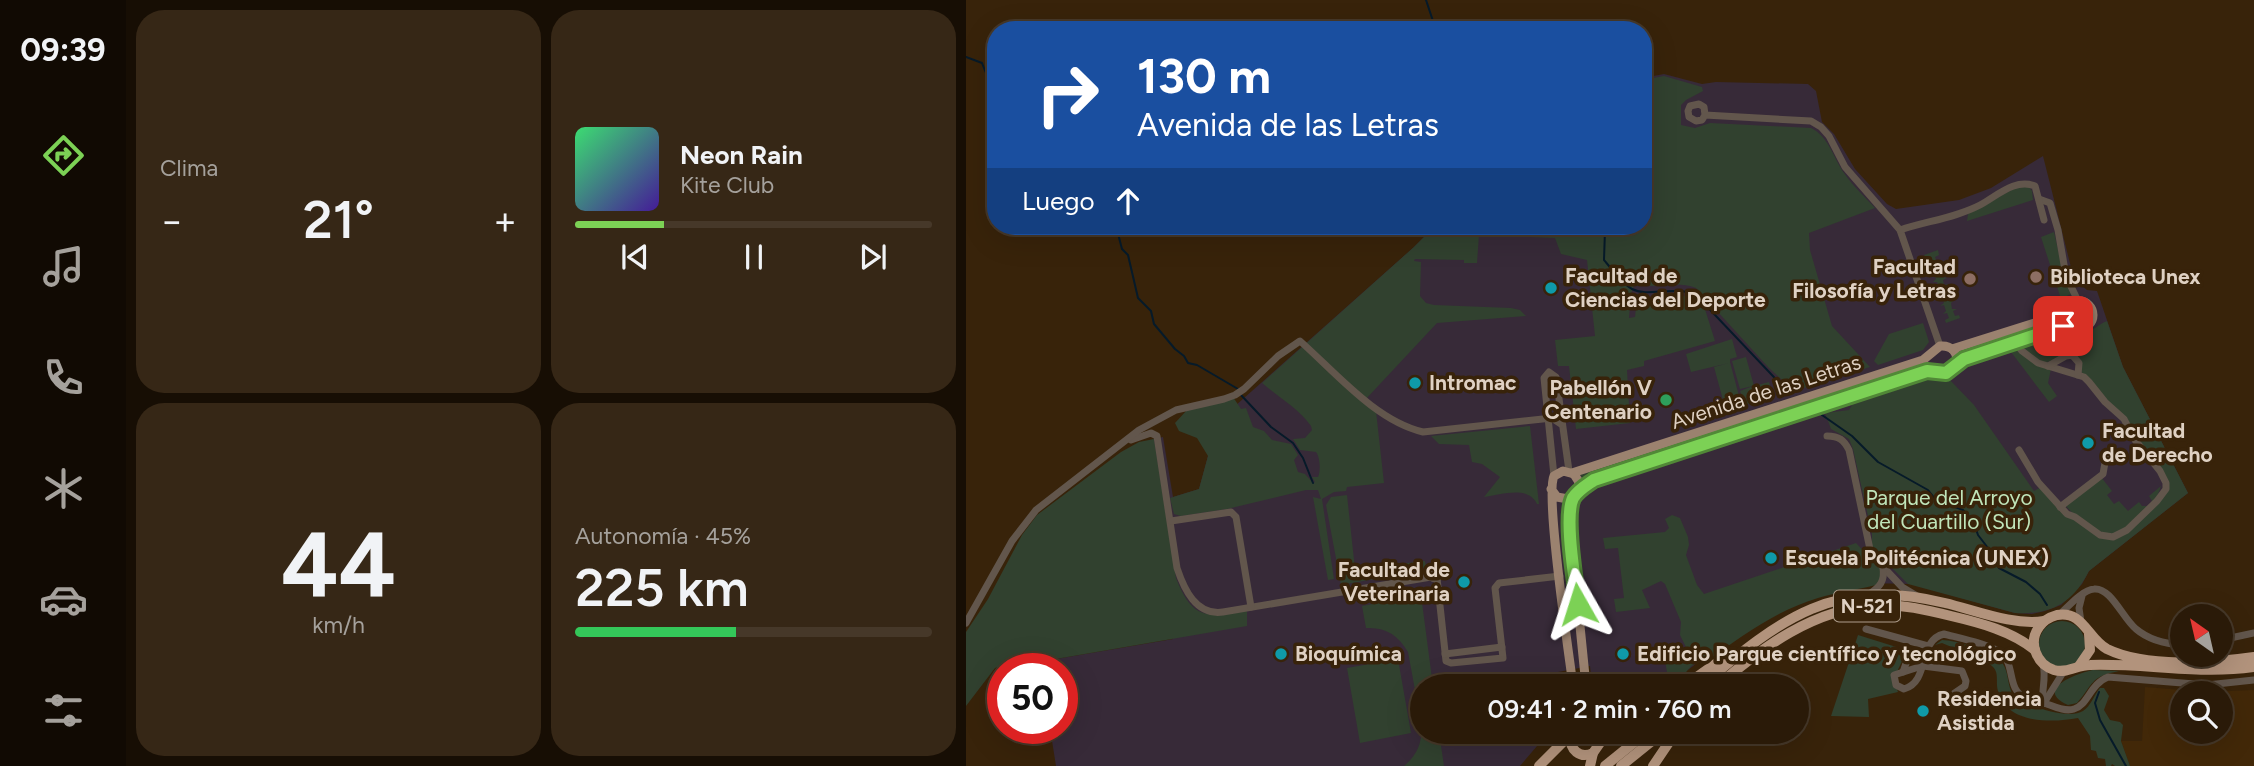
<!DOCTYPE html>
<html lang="es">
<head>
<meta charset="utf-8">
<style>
	:root { --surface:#2a1a08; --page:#362716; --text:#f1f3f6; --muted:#a5a19c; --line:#463829; --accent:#7cd155 }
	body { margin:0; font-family:Figtree,sans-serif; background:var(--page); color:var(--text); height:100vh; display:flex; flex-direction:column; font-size:26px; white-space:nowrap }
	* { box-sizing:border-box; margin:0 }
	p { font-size:23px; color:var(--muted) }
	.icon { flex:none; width:38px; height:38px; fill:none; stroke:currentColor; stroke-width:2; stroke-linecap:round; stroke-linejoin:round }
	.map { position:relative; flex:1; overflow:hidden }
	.panel { display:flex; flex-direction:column; gap:10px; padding:10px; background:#170e04; width:840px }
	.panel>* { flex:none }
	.hud { position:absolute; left:21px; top:21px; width:665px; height:214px; border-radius:28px; box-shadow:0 7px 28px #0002,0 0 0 2px var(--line); background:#1a4fa0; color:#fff; overflow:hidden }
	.needle { width:46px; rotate:326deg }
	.tools { position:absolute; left:1204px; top:604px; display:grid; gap:14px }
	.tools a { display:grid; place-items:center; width:63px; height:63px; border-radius:50%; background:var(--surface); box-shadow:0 7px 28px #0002,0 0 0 2px var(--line); font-size:35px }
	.speed { position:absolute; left:21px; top:653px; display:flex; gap:14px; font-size:35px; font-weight:700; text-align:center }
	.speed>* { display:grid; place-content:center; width:91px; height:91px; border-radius:50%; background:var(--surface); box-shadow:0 7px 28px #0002,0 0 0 2px var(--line); line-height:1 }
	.speed .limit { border:10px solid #d22; background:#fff; color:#111 }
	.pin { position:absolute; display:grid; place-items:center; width:60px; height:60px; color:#fff; margin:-30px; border-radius:14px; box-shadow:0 4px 10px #0006 }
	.me { position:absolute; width:77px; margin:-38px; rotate:354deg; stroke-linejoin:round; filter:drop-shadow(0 0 5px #0008) }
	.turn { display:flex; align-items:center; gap:24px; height:147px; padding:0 35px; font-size:32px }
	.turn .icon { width:91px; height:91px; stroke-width:2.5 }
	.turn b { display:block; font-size:49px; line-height:60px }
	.then { display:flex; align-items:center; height:66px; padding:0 35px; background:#0003; gap:14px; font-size:26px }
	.big { font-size:52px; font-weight:600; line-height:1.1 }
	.panel .card { flex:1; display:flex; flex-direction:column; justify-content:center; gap:10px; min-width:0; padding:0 24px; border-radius:28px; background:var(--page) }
	.panel .dial { align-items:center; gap:0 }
	.dial b { font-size:91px; line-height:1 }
	.song { display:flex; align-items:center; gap:21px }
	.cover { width:84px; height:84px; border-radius:10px; background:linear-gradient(135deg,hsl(140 70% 55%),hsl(260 70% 35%)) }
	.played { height:7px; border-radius:4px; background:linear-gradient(90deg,var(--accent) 25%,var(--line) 25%) }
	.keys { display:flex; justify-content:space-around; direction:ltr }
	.heat { display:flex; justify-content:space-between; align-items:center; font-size:38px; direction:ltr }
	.charge { height:10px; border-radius:5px; background:linear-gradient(90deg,#34c759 45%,var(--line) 0) }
	.panel .tiles { flex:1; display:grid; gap:10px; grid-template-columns:repeat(2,1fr) }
	.trip { position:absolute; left:444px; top:674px; width:399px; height:70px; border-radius:35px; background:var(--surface); box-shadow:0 7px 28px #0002,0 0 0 2px var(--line); font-weight:600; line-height:70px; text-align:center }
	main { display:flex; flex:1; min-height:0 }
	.tabs { display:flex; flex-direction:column; width:126px; justify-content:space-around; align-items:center; background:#110a03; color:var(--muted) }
	.tabs .icon { width:49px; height:49px }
	.tabs .selected { color:var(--accent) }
	.tabs b { font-size:32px; color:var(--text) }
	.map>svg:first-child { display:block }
	.built { fill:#422808; fill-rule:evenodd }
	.education { fill:#372a38 }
	.green { fill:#31412f }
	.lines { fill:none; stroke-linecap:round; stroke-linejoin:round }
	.stream { stroke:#061a29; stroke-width:2 }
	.minor { stroke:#62564c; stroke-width:7 }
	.major { stroke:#9b826f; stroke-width:9 }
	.highway { stroke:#b2937c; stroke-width:10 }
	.route-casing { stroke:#518837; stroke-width:18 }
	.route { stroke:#7cd155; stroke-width:12 }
	.education-dot { fill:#8d6e63; stroke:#38230a; stroke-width:2.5 }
	.culture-dot { fill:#0f9aa8; stroke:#38230a; stroke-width:2.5 }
	.leisure-dot { fill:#2e9e5b; stroke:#38230a; stroke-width:2.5 }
	.labels { text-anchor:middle; stroke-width:7; stroke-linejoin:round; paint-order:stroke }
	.shield { fill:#38230a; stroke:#ad9d8c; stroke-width:2 }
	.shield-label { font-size:19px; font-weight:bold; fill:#dfd1c3 }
	.poi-label { font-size:21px; font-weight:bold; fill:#dfd1c3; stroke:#38230a; text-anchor:start }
	.street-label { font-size:21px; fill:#dfd1c3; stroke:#38230a }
	.park-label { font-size:21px; fill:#c0e5ba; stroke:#38230a }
</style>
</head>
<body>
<main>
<nav class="tabs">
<b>09:39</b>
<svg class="icon selected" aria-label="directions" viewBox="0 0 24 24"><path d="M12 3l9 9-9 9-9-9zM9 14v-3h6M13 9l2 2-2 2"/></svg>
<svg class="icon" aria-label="music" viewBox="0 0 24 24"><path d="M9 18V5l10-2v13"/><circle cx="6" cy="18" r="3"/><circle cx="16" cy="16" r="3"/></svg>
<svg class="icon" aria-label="phone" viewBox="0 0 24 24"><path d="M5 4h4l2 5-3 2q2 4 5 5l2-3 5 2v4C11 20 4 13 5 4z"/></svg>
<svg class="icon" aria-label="climate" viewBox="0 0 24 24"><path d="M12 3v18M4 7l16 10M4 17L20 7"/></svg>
<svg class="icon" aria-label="car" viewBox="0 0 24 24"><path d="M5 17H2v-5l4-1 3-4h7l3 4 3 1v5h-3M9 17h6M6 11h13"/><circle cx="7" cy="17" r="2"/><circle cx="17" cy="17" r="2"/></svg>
<svg class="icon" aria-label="filters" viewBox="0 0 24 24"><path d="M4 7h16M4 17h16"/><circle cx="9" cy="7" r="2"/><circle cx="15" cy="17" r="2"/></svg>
</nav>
<section class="panel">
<div class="tiles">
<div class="card"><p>Clima</p>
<div class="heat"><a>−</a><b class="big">21°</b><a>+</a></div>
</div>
<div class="card">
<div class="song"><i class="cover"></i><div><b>Neon Rain</b><p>Kite Club</p></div></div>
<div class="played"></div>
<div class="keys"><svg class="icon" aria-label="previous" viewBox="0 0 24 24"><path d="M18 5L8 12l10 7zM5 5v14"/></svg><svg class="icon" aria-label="pause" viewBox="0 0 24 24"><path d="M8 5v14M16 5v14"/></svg><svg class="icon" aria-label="next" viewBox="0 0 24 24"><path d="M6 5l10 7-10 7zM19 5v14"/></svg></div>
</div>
<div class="card dial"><b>44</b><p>km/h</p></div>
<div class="card"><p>Autonomía · 45%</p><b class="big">225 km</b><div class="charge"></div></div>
</div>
</section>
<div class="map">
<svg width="1288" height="766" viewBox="0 0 1288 766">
	<rect width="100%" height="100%" fill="#38230a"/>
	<path class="built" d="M1179 687 1241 692 1288 690V766H1164L1155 741H1176ZM1216 693H1255V732H1216Z"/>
	<polygon class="education" points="698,74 736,84 750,82 842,84 850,91 856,122 868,134 889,169 921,204 930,209 993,200 1025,188 1077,156 1108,279 1121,290 1131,291 1157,367 1222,493 1123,571 1116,584 1095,605 1079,611 1066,614 1049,613 945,584 899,583 851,594 805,614 761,641 700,686 626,686 624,666 592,672 593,686 457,686 457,732 583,732 554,766 90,766 84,728 96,728 96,668 85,668 84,660 207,639 185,440 197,437 207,497 233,489 242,456 269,406 448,247 469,226 677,226 677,78"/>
	<g class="green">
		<path d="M698 76 736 87 737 91 720 100 715 105V125L729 128 744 123 845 128C863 137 867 157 878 173 887 186 899 197 909 208L843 233 844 250 866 326 904 367 828 391 803 368 730 288C710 280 689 289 668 285L665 294 663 318 669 317 671 298 721 296 738 306 749 341 678 361V366L661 370 664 423 610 429 603 366H592L589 340 629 336 621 260 595 254 589 238 513 235 511 263H498V260L449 259 448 261 455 262 454 296 460 303 468 305 545 308 554 310 560 316 471 323 399 400 410 411 418 483 381 487 380 491 368 492 356 499 368 579 362 580 347 497 355 499 352 490H340L261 509 215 516 208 514 204 498 233 489 242 456 231 438 213 431 209 423 221 410 267 397 275 409 280 408 287 427 298 431 306 440 325 444 332 455 328 460 332 472 339 474 347 483 349 482 346 477H352C355 471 354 457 350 452L334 450 327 439 339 438 346 430 345 426C333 409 312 397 296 383L448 247 469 226H677V80Z"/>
		<polygon points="1062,186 1066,191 1067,200 1001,221 1002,214 1049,188"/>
		<polygon points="1088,232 1094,258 1107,294 1102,295 1096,302 1075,237"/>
		<polygon points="972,250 973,255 969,257 971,262 976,261 972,264 974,270 979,270 974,272 976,277 981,278 977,280 978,285 983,284 979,287 981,293 986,292 982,296 984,301 988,300 985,303 986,309 991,309 987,311 989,316 993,315 994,318 980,323 979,320 983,318 981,313 977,314 980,311 978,305 974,306 978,303 976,297 971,297 975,295 973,289 969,290 973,287 971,282 967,282 970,279 968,274 964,274 968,272 966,266 961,265 965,264 963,258 959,259 958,255"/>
		<path d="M1141 321 1157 367 1222 493 1123 571C1107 603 1085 615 1049 613L942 584 906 548V534L887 449 883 439 865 429 859 413 883 410 886 405 966 378 984 380 1008 405 1068 491 1075 487 1099 514 1149 539 1193 502 1199 479 1163 425 1116 373 1108 355 1077 363 1059 351V348L1103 334C1119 340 1128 326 1141 321Z"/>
		<polygon points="957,323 963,342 957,350 912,365 908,361 923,334"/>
		<polygon points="766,339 771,357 764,359 764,362 773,396 757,400 748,367 763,363 725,372 720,354"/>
		<polygon points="1052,350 1085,369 1082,383 1091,396 1083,402 1045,352"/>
		<polygon points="780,357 788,386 803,382 807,396 779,405 774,391 787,386 774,389 766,361"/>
		<polygon points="863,393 866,395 866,399 617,481 614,474"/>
		<path d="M564 426 573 504H571C562 485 535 495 518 497L534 477 516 464 506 462 503 445 473 444 465 436Z"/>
		<path d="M188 439 210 578C227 621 241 617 281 611V626L84 660 43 663 29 668 0 706V632L22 599 56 535 71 515 155 452 173 442Z"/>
		<path d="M1135 477 1146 491 1141 495 1148 504 1153 501 1162 511 1173 502 1176 506H1182L1186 501 1183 496 1195 486C1191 500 1183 507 1172 516 1166 522 1159 531 1151 533 1134 538 1109 517 1099 505Z"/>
		<polygon points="381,495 389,569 459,561 460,567 442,573 375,585 360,505 365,497"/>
		<path d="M706 515 714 518 722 537 723 545 720 555 731 585 738 594 890 543 914 568 915 579 910 585C891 590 871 592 852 598 809 611 776 636 740 662 720 662 725 673 710 680L701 672 699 661 720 647 714 635 715 622 699 584 695 581 676 590 684 608 650 612 648 599 658 598 652 548 639 549 637 538 699 532 703 528 699 519Z"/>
		<path d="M455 595 467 686H457V732H473L478 766H438C451 755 455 745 456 728L442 652C432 635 420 627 400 628L396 606Z"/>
		<circle cx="1096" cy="644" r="23"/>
		<path d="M892 635 940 650C935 669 925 673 932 692L902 699 903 717 865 716Z"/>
		<path d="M976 640C990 640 1030 652 1037 664 1043 673 1041 685 1047 695 1060 706 1102 720 1117 711 1125 706 1128 695 1134 688H1138L1143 696 1138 710 1144 720 1154 722 1157 725 1155 741 1164 766H1149L1146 764 1145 766H1140L1139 759 1132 758 1130 751 1125 750 1124 736 1112 718C1086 723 1040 724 1032 691 1029 681 1034 673 1026 666 1014 655 991 650 976 643L969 645Z"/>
		<polygon points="432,659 445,733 394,743 381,668"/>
		<path d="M1127 670 1153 671C1123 677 1128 684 1111 703L1102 705C1067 689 1112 673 1127 670Z"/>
	</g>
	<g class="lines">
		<g class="stream">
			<polyline points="460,0 467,21 474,30"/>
			<polyline points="0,57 16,63 20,73 30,87"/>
			<polyline points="150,226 156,249 162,255 172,298 185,311 188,324 209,349 218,356 222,363 231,365 272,389"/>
			<path d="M631 226 639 230 638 260C646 269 655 283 666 289 683 298 709 284 731 296L823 393"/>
			<polyline points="274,394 305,427 327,443 337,458 347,483"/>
			<polyline points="856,415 886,436 912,462 962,490 970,500 997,510 1008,523 1012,535 1022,548 1033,568 1060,582 1074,594 1081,605"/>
			<polyline points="1133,692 1129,703 1134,720 1160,766"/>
		</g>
		<g class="minor">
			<polyline points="739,115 738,107 733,104 724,106 722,111 723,117 730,121 736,120 739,115 845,121 855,127 863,136 879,167 934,230 974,346"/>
			<polyline points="1073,199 1084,203 1092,230 1100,276 1112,301"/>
			<path d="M934 230C961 221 989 218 1014 205 1031 196 1049 178 1069 186L1078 220"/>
			<polyline points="1049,342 1056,351 1072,363 1118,377 1123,382 1139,402 1158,419 1169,440 1194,471 1200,483 1200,489 1191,501 1161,530 1147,537 1134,535 1109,517 1101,514 1072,482 1053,450"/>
			<polyline points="1082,366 1100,356 1106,355 1113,363 1112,375"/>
			<path d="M861 436C873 436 878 440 883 450L905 554 936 587 951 596"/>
			<path d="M165 440 185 433 191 436 211 568C218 589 230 616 257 612L465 577"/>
			<polyline points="588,476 578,378 583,372 590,377 603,471"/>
			<polyline points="1094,507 1137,474 1140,457"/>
			<polyline points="205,521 265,512 270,517 285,607"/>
			<circle cx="469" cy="574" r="5"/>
			<polyline points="471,578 480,661 485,663 537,658 529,588 533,583 594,576"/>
			<path d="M903 594C914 587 919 581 917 568"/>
			<path d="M1093 615C1102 607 1116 590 1128 589 1145 587 1157 619 1170 629 1183 640 1199 644 1216 645"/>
			<polyline points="1115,622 1113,608 1116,596"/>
			<path d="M0 623 46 541 70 510 173 430 210 410 258 399 269 395 278 389 312 356 334 341C370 373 410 421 457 432L586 418 595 424"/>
			<polyline points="900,629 962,646"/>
			<polyline points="1255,640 1288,633"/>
			<polyline points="479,654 536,647"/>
			<path d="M958 661 953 667 928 675 930 685 938 689C965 681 951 640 978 634 993 638 1023 644 1035 653 1050 665 1040 690 1060 698 1067 701 1075 702 1081 704 1089 707 1100 712 1108 709 1122 705 1124 684 1142 677L1241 685 1288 680"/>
			<path d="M1077 664C1081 680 1074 692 1078 703"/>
			<polyline points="957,666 996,671 1000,681 999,686 983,697"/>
			<polyline points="937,672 944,652"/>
			<polyline points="1078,703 1098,671"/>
		</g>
		<g class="major">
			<circle cx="1113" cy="315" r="14"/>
			<polyline points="986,349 1100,313"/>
			<path d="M606 473 957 360 974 346C985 345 993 352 990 364"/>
			<path d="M585 489 591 497 602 499 611 493 613 482 608 474 597 471 588 476C579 495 603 654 607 686"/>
			<polyline points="613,490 633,479 961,371 982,372 998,359 1103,324"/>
			<polyline points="608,497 603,516 620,686"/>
		</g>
		<g class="highway">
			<path d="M1288 657C1246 663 1180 668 1141 649 1122 639 1117 610 1091 615 1084 617 1077 621 1073 627 1062 642 1070 664 1088 670 1101 674 1111 665 1124 665 1179 663 1232 675 1288 667"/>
			<polyline points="1113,666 1124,650 1123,634"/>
			<polyline points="718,686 766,652"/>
			<path d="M735 686C815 618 869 576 979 603 1009 610 1047 626 1078 621"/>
			<path d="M751 686C797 647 847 609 911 605 935 604 961 610 985 616 1015 623 1045 631 1069 650"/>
			<polyline points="633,734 646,734 653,732"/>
			<path d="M605 736C603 750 614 759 627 753"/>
			<polyline points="573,766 607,732"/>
			<polyline points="624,766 627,753 634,743 632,732"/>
			<polyline points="639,766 681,732"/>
			<polyline points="655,766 697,732"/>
			<polyline points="687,766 710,732"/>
		</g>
	</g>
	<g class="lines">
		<g class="route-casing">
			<path id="route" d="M612 604C609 580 598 517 607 498 612 490 621 485 628 480L961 371 980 373 998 359 1097 326"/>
		</g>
		<use href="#route" class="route"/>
	</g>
	<g class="education-dot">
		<circle cx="1070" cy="277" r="7"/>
		<circle cx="1004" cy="279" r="7"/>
	</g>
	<g class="culture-dot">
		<circle cx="585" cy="288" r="7"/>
		<circle cx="449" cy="383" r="7"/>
		<circle cx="1122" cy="443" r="7"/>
		<circle cx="805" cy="558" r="7"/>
		<circle cx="498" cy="582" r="7"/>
		<circle cx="315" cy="654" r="7"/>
		<circle cx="657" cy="654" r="7"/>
		<circle cx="957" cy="711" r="7"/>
	</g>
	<circle class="leisure-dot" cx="700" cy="400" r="7"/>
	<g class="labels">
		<rect class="shield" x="868" y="590.5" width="66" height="31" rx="5"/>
		<g class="shield-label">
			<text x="901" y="613">N-521</text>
		</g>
		<g class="poi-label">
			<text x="990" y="274" text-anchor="end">Facultad<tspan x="990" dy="24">Filosofía y Letras</tspan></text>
			<text x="599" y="283">Facultad de<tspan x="599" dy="24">Ciencias del Deporte</tspan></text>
			<text x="1084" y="284">Biblioteca Unex</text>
			<text x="463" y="390">Intromac</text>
			<text x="686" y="395" text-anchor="end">Pabellón V<tspan x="686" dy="24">Centenario</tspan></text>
			<text x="1136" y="438">Facultad<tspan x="1136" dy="24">de Derecho</tspan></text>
			<text x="819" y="565">Escuela Politécnica (UNEX)</text>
			<text x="484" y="577" text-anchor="end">Facultad de<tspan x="484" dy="24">Veterinaria</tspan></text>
			<text x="329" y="661">Bioquímica</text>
			<text x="671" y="661">Edificio Parque científico y tecnológico</text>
			<text x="971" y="706">Residencia<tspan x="971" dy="24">Asistida</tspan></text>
		</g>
		<g class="street-label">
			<text transform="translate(800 392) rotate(-18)" y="7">Avenida de las Letras</text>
		</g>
		<g class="park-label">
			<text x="983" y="505">Parque del Arroyo<tspan x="983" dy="24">del Cuartillo (Sur)</tspan></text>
		</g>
	</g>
</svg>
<div class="tools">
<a><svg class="needle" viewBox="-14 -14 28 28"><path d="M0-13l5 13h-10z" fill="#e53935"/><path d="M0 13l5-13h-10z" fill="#a5a19c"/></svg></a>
<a><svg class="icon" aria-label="search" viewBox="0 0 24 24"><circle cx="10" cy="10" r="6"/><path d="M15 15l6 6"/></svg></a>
</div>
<div class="speed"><div class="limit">50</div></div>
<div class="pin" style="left:1097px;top:326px;background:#d93025"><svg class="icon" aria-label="arrive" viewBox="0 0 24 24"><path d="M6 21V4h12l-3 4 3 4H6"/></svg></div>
<svg class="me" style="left:612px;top:604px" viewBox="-20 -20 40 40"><path d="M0-17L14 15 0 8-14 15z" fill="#7cd155" stroke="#fff" stroke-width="4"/></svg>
<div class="trip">09:41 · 2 min · 760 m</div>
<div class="hud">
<div class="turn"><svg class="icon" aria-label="right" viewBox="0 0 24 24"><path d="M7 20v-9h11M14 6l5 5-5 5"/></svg><div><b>130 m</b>Avenida de las Letras</div></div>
<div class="then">Luego<svg class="icon" aria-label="ahead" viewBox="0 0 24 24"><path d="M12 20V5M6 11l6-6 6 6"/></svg></div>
</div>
</div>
</main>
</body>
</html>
